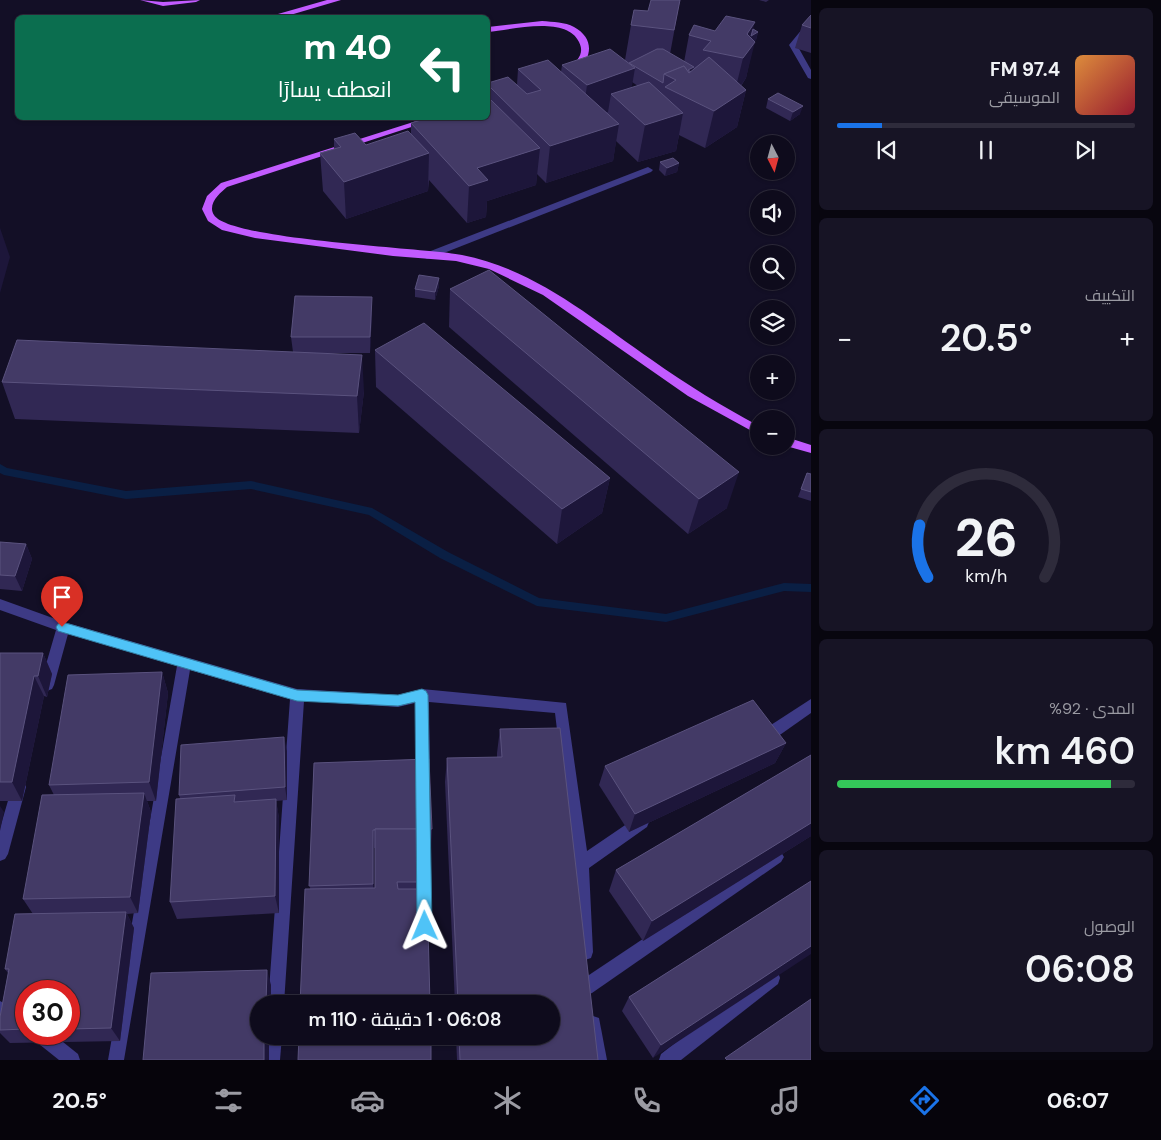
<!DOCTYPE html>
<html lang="ar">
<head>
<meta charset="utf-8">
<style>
	:root { --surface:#0e0b1c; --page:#171425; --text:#f1f3f6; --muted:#9b9ba3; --line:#2e2b3b; --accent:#1a73e8 }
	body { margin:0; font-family:"DM Sans",Cairo,sans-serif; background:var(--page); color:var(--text); direction:rtl; height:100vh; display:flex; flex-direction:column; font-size:19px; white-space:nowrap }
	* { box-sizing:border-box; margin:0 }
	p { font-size:16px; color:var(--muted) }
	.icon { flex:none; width:28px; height:28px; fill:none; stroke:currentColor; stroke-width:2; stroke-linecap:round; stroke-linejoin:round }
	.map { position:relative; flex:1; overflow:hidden; direction:ltr }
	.sheet { display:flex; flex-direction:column; gap:8px; padding:8px; background:#08060f; width:350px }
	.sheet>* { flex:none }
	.banner { position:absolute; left:15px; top:15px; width:475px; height:105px; border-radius:8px; box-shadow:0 1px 4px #0004,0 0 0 1px var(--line); direction:rtl; background:#0b6e4f; color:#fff; overflow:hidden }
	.needle { width:32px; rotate:174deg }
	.fabs { position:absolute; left:750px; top:135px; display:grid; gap:10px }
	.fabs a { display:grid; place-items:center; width:45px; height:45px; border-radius:50%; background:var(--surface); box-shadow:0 1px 4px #0004,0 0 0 1px var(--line); font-size:25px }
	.speed { position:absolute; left:15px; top:980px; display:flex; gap:10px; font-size:25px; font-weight:700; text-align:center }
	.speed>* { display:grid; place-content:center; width:65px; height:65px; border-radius:50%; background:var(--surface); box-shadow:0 1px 4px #0004,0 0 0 1px var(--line); line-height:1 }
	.speed .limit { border:8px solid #d22; background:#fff; color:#111 }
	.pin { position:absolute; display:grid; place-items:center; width:42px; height:42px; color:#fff; margin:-51px -21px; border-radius:50% 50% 50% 0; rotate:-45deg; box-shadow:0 0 5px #0007 }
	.pin .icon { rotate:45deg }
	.me { position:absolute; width:55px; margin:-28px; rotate:359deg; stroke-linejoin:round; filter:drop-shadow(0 0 4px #0008) }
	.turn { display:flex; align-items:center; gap:18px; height:105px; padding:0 15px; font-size:22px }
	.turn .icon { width:65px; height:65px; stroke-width:2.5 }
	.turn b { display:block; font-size:35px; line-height:42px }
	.big { font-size:38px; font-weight:600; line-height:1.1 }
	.sheet .widget { flex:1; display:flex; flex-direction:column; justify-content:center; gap:8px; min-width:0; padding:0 18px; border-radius:8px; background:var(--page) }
	.sheet .dial { align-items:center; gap:0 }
	.dial svg { height:130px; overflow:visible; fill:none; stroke:var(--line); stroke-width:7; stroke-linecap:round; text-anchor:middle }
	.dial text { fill:var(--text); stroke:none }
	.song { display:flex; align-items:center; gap:15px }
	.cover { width:60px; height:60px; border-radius:8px; background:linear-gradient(135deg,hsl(30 70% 55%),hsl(350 70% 35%)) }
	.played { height:5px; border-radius:2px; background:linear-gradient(90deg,var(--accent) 15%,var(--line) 15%) }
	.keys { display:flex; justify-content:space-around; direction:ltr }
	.heat { display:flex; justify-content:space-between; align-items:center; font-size:28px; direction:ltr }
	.charge { height:8px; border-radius:4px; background:linear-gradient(90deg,#34c759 92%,var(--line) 0) }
	.trip { position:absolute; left:250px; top:995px; width:310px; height:50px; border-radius:25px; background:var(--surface); box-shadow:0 1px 4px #0004,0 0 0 1px var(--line); font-weight:600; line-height:50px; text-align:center; direction:rtl }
	.tab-bar { display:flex; height:80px; justify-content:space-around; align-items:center; background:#06040b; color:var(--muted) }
	.tab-bar .icon { width:35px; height:35px }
	.tab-bar .selected { color:var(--accent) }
	.tab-bar b { font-size:22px; color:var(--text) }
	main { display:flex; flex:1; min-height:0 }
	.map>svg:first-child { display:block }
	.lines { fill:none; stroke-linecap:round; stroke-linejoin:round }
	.stream { fill:#0a1f44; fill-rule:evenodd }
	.minor { fill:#3d3a85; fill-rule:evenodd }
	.major { fill:#c25bff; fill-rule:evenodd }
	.wall { fill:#312854; fill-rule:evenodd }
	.shaded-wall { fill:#1d163a }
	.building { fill:#433a66; stroke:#5a527e }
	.route { fill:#4fc3f7; stroke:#337fa1 }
</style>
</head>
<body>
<main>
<section class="sheet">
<div class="widget">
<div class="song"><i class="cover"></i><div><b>97.4 FM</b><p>الموسيقى</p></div></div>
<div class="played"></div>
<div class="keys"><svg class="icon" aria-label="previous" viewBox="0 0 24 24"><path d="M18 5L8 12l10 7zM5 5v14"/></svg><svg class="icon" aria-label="pause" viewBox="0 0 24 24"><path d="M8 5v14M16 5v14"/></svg><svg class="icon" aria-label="next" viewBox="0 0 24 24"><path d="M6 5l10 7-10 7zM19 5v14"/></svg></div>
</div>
<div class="widget"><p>التكييف</p>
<div class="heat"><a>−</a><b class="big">20.5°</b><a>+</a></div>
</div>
<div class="widget dial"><svg viewBox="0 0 100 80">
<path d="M14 69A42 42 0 1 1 86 69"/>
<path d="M14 69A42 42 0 0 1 9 37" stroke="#1a73e8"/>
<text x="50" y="56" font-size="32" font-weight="700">26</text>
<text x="50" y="72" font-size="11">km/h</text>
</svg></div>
<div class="widget"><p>المدى · 92%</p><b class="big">460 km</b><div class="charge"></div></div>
<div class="widget"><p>الوصول</p><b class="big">06:08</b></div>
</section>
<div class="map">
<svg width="811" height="1060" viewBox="0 0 811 1060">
	<rect width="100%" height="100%" fill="#130f26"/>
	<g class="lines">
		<polygon class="stream" points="0,464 7,468 126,491 251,481 372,508 448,552 539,598 666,614 784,583 811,584 811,592 784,591 666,622 537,606 440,558 369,515 251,489 126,499 4,475 0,473"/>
		<g class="minor">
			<polygon points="811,21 811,29 797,45 811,70 811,79 808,78 789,45 808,22"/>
			<polygon points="648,167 653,170 651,172 431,258 427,259 422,256 423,254"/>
			<polygon points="0,599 64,622 297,689 398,695 422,689 566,703 587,851 637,817 642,815 647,817 649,822 647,827 589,868 593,952 591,958 585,960 579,958 577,952 573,864 555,713 429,702 430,776 428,781 423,783 418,781 416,776 415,703 398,707 304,701 284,1004 268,1004 290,699 190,670 124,1060 108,1060 177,666 68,634 54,685 52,689 47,691 42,689 40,685 56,630 0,610"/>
			<polygon points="811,699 811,713 767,744 762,745 757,744 755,739 757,734"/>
			<polygon points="19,780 24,782 26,787 8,854 5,859 0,861 0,828 12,787 14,782"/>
			<polygon points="776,850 781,852 784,857 781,862 592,993 586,995 580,993 578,987 580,981"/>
			<polygon points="772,970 778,972 780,978 778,984 681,1060 659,1060 661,1054 766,972"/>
			<polygon points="0,1001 26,1016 26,1033 0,1018"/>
			<polygon points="593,1016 599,1018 607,1060 591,1060 585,1024 587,1018"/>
			<polygon points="32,1034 53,1034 78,1054 80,1060 59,1060 34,1040"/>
			<polygon points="266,1036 282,1036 280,1060 264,1060"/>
		</g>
		<g class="major">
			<polygon points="140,0 163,2 200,0 196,2 163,6"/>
			<polygon points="327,0 341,0 280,18 264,18"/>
			<path d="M542 21C553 22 565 22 574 27 594 38 593 57 577 70L570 68C577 60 585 54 579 42 566 15 511 30 488 32V27Z"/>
			<path d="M426 118H439L227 187C220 193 207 204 214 215 229 240 424 248 462 255 535 269 593 319 652 360 687 385 722 406 759 426V435L688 396 543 295 489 269 456 261 393 256 255 238 222 230 208 221 202 209 207 196 221 183Z"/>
			<polygon points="786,437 811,445 811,453 786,446"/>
		</g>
	</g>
	<g class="wall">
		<path d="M680 0 670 54 684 62 689 35 715 31 753 29 758 32 756 40 754 41 746 78 741 86 746 90 737 127 705 148 679 135 676 151 638 162 616 141 613 161 546 183 537 174 536 185 487 201 486 217 467 223 429 180 428 191 346 219 323 191 320 153 334 149V139L366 145 411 135V123L488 118V83L517 85 518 69 561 72 562 65 625 60 631 25 648 11ZM632 82 638 86 631 88Z"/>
		<polygon points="759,0 769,0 766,2"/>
		<polygon points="811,15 811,53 795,48 802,25"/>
		<polygon points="768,99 800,114 790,121 766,108"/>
		<polygon points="660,162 679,163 677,172 665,176 659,170"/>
		<polygon points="439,278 439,286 435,300 415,297 415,289"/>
		<polygon points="450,289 727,508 688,534 449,327"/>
		<polygon points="372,313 370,353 327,353 364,391 359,433 15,419 2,382 293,352 291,337"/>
		<polygon points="375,350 610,478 602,513 557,544 376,387"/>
		<polygon points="807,473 811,474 811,501 798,497"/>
		<polygon points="0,542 26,544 32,559 22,591 0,589"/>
		<polygon points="0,653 43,653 52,674 47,697 44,696 22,801 0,801"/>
		<path d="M162 672 168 693 156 801H147L151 812 138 913 127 914 134 928 120 1041 10 1043 0 1033V1017L8 973 5 969 33 914 23 899 54 795 49 785ZM26 991H69V1034H26Z"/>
		<polygon points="500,729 598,1060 457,1060 456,1036 551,1036 551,1004 455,1004 445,782 447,758 497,757 497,753"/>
		<polygon points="786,743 775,763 629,832 599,785 605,766"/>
		<polygon points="287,751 287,800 276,801 279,818 279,913 177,919 170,902 180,798 179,795"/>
		<polygon points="811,755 811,836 643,941 609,891 616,870"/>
		<path d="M314 763 432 829 431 847H428L429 882 428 903 310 889ZM374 848H375V888H374Z"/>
		<polygon points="811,881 653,1058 622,1011 629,997"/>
	</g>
	<g class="shaded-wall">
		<polygon points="755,22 751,36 758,32 756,40 749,44 755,42 746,78 734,95 743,58 747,34"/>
		<polygon points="694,67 692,77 688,70"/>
		<polygon points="635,68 629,104 611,94 608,112 582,122 587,85"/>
		<polygon points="746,90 737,127 705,148 714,111"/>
		<polygon points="803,106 800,114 790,121 793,112"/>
		<polygon points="683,113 676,151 638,162 645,125"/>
		<polygon points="619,124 613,161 546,183 550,146"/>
		<polygon points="540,148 536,185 487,201 486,217 467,223 469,186 477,168"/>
		<polygon points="429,153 428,191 346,219 344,182"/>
		<polygon points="679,163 677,172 665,176 667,168"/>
		<polygon points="0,228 10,257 0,293"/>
		<polygon points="439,278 439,286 435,300 435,292"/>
		<polygon points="372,297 372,313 370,353 370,337"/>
		<polygon points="362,355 364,391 359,433 357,396"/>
		<polygon points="739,472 727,508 688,534 699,499"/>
		<polygon points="610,478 602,513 557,544 562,509"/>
		<polygon points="26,544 32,559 22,591 15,576"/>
		<polygon points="43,653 52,674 47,697 38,676"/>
		<polygon points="162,672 168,693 156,801 149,782"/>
		<polygon points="34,676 44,696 22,801 12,782"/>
		<polygon points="284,737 287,751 287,800 285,787"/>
		<polygon points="786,743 775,763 629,832 635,814"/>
		<polygon points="144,793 151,812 138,913 130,897"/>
		<polygon points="276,799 279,818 279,913 275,896"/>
		<polygon points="0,806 4,812 0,831"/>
		<polygon points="811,823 811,836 643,941 652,921"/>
		<polygon points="373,830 374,848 374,901 373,884"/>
		<polygon points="126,912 134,928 120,1041 111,1028"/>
		<polygon points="811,946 811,954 653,1058 661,1045"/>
		<polygon points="267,970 271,985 271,1004 266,1004"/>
		<rect x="264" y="1036" width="5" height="24"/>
	</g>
	<g class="building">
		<polygon points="651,0 680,0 674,30 631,25 634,10 648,11"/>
		<polygon points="811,15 811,28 802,25"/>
		<polygon points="726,16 755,22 747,34 755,42 743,58 703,50 711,41 689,35 694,25 715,31"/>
		<polygon points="753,29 758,32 751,36"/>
		<polygon points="610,49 635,68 587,85 562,65"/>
		<polygon points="657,49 663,49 694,67 688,70 691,72 689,73 684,66 664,74 663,83 629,63"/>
		<polygon points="709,57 746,90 714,111 665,87 676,80 664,74 684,66 689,73"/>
		<polygon points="548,60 619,124 550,146 488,85 488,83 508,77 527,94 541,90 518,69"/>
		<polygon points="649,82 683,113 645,125 611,94"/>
		<polygon points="778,93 803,106 793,112 768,99"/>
		<polygon points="490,99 540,148 477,168 488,180 469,186 411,123 428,118 488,118 488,100"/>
		<polygon points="408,131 429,153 344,182 320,153 341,147 334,139 355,133 366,145"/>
		<polygon points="673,158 679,163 667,168 660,162"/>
		<polygon points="489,270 739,472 699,499 450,289"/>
		<polygon points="419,275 439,278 435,292 415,289"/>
		<polygon points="295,296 372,297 370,337 291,337"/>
		<polygon points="424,323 610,478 562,509 375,350"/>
		<polygon points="17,340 362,355 357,396 2,382"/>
		<polygon points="807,473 811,474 811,492 801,489"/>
		<polygon points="0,542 26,544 15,576 0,575"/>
		<polygon points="0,653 43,653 38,676 34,676 12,782 0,782"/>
		<polygon points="162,672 149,782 49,785 68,675"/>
		<polygon points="753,700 786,743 635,814 605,766"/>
		<polygon points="560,728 598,1060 460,1060 459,1036 551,1036 551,1004 458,1004 447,758 502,757 500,729"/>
		<polygon points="284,737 285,787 179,795 181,745"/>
		<polygon points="811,755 811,823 652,921 616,870"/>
		<polygon points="429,759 432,829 375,829 375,830 373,830 373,884 309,886 314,763"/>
		<polygon points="144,793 130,897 23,899 42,795"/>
		<polygon points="235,795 234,802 276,799 275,896 170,902 176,799"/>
		<polygon points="375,829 427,829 429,882 397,882 398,889 427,889 430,1004 300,1004 305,889 375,888"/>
		<polygon points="811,881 811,946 661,1045 629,997"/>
		<polygon points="126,912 111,1028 69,1029 69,991 26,991 26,1029 0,1030 0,1017 9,969 5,969 15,914"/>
		<polygon points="267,970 266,1004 259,1004 259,1036 264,1036 264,1060 143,1060 151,973"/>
		<polygon points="811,999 811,1060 727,1060 725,1058"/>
		<polygon points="299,1036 431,1036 431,1060 298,1060"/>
	</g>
	<polygon class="route" points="62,622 297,690 398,695 422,689 426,691 428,695 432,926 430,932 425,934 420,932 417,926 415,702 398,706 297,701 58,631 56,627 58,624"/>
</svg>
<div class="fabs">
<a><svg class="needle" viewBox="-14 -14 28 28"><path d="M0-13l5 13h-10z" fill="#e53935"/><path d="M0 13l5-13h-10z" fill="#9b9ba3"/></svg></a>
<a><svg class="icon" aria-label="sound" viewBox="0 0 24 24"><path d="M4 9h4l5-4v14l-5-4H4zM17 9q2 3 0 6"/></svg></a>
<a><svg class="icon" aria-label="search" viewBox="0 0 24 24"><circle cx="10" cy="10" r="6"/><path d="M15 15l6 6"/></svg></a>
<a><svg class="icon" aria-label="layers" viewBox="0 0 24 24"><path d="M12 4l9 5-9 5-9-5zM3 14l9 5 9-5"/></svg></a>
<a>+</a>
<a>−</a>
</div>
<div class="speed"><div class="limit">30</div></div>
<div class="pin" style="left:62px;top:627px;background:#d93025"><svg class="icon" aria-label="arrive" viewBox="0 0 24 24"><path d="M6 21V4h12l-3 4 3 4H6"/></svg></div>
<svg class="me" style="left:425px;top:926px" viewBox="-20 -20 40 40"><path d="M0-17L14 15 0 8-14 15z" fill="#4fc3f7" stroke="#fff" stroke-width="4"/></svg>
<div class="trip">06:08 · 1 دقيقة · 110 m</div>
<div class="banner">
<div class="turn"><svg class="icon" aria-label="left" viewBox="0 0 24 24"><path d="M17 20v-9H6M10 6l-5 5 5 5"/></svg><div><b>40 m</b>انعطف يسارًا</div></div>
</div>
</div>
</main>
<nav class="tab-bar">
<b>06:07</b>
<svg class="icon selected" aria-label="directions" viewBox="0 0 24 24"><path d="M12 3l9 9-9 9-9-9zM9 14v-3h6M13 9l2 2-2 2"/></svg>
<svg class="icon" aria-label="music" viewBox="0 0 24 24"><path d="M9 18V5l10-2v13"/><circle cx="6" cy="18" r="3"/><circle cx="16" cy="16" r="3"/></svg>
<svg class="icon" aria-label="phone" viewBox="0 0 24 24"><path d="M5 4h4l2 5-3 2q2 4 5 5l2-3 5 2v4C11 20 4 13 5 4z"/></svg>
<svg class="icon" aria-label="climate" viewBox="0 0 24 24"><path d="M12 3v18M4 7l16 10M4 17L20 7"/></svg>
<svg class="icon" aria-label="car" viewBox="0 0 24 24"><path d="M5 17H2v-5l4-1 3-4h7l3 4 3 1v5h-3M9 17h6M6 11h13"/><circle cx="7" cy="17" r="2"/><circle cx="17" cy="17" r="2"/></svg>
<svg class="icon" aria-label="filters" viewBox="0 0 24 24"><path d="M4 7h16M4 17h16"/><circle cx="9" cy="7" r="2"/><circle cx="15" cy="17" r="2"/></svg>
<b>20.5°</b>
</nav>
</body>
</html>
